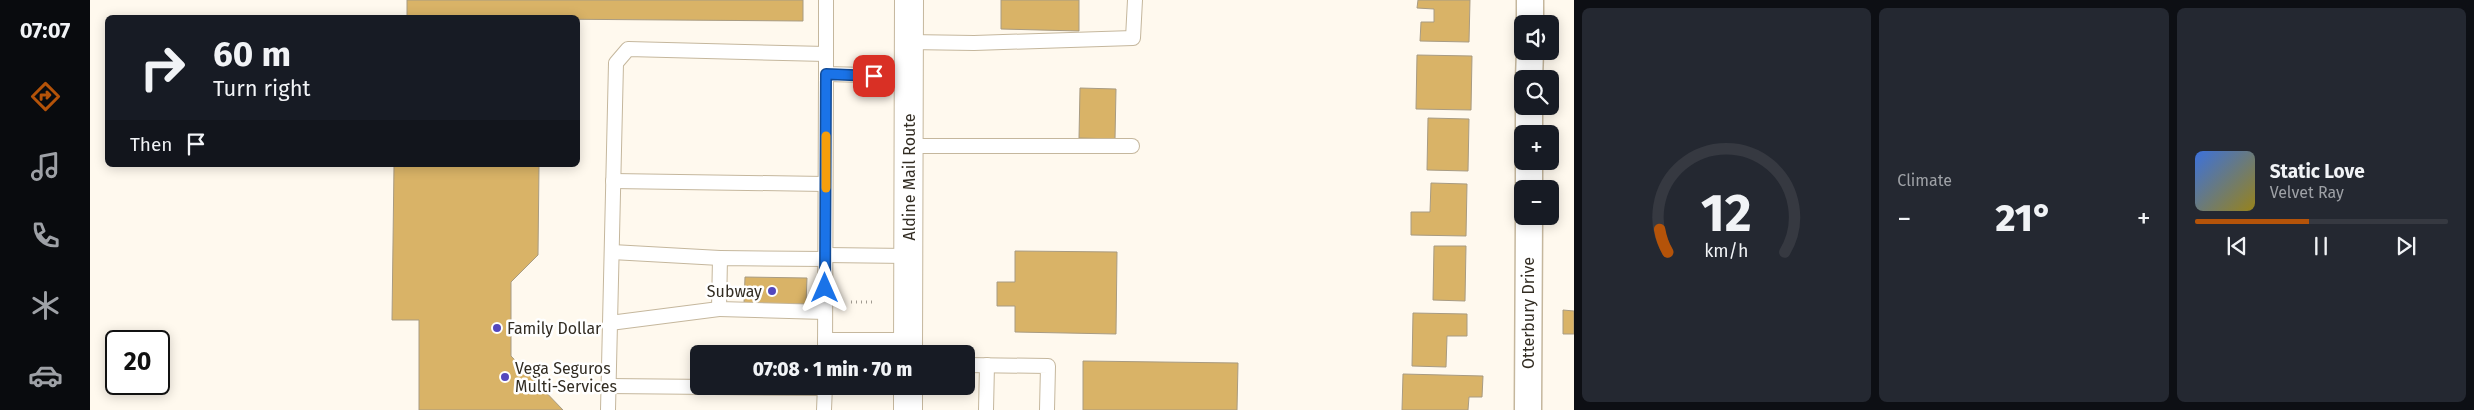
<!DOCTYPE html>
<html lang="en">
<head>
<meta charset="utf-8">
<style>
	:root { --surface:#171b24; --page:#242831; --text:#f1f3f6; --muted:#9ea1a6; --line:#363941; --accent:#b45309 }
	body { margin:0; font-family:"Fira Sans",sans-serif; background:var(--page); color:var(--text); height:100vh; display:flex; flex-direction:column; font-size:19px; white-space:nowrap }
	* { box-sizing:border-box; margin:0 }
	p { font-size:16px; color:var(--muted) }
	.icon { flex:none; width:28px; height:28px; fill:none; stroke:currentColor; stroke-width:2; stroke-linecap:round; stroke-linejoin:round }
	.map { position:relative; flex:1; overflow:hidden }
	.panel { display:flex; flex-direction:column; gap:8px; padding:8px; background:#0d0f14; width:900px }
	.panel>* { flex:none }
	.hud { position:absolute; left:15px; top:15px; width:475px; height:152px; border-radius:8px; box-shadow:0 2px 12px #0003; background:#171b24; color:var(--text); overflow:hidden }
	.tools { position:absolute; left:1424px; top:15px; display:grid; gap:10px }
	.tools a { display:grid; place-items:center; width:45px; height:45px; border-radius:8px; background:var(--surface); box-shadow:0 2px 12px #0003; font-size:25px }
	.speed { position:absolute; left:15px; top:330px; display:flex; gap:10px; font-size:25px; font-weight:700; text-align:center }
	.speed>* { display:grid; place-content:center; width:65px; height:65px; border-radius:50%; background:var(--surface); box-shadow:0 2px 12px #0003; line-height:1 }
	.speed .limit { border:2px solid #111; border-radius:8px; background:#fff; color:#111 }
	.pin { position:absolute; display:grid; place-items:center; width:42px; height:42px; color:#fff; margin:-21px; border-radius:10px; box-shadow:0 2px 8px #0006 }
	.me { position:absolute; width:55px; margin:-28px; rotate:0deg; stroke-linejoin:round; filter:drop-shadow(0 0 4px #0008) }
	.turn { display:flex; align-items:center; gap:18px; height:105px; padding:0 25px; font-size:22px }
	.turn .icon { width:65px; height:65px; stroke-width:2.5 }
	.turn b { display:block; font-size:35px; line-height:42px }
	.then { display:flex; align-items:center; height:48px; padding:0 25px; background:#0003; gap:10px; font-size:19px }
	.big { font-size:38px; font-weight:800; line-height:1.1 }
	.panel .widget { flex:1; display:flex; flex-direction:column; justify-content:center; gap:8px; min-width:0; padding:0 18px; border-radius:8px; background:var(--page) }
	.panel .dial { align-items:center; gap:0 }
	.dial svg { height:130px; overflow:visible; fill:none; stroke:var(--line); stroke-width:7; stroke-linecap:round; text-anchor:middle }
	.dial text { fill:var(--text); stroke:none }
	.song { display:flex; align-items:center; gap:15px }
	.cover { width:60px; height:60px; border-radius:8px; background:linear-gradient(135deg,hsl(220 70% 55%),hsl(50 70% 35%)) }
	.played { height:5px; border-radius:2px; background:linear-gradient(90deg,var(--accent) 45%,var(--line) 45%) }
	.keys { display:flex; justify-content:space-around; direction:ltr }
	.heat { display:flex; justify-content:space-between; align-items:center; font-size:28px; direction:ltr }
	.panel .tiles { flex:1; display:grid; gap:8px; grid-template-columns:repeat(3,1fr) }
	.trip { position:absolute; left:600px; top:345px; width:285px; height:50px; border-radius:8px; background:var(--surface); box-shadow:0 2px 12px #0003; font-weight:800; line-height:50px; text-align:center }
	main { display:flex; flex:1; min-height:0 }
	.dock { display:flex; flex-direction:column; width:90px; justify-content:space-around; align-items:center; background:#090b0e; color:var(--muted) }
	.dock .icon { width:35px; height:35px }
	.dock .selected { color:var(--accent) }
	.dock b { font-size:22px; color:var(--text) }
	.map>svg:first-child { display:block }
	.building { fill:#d9b367; stroke:#a89b82 }
	.lines { fill:none; stroke-linecap:round; stroke-linejoin:round }
	.service-casing { stroke:#c5b79d; stroke-width:16 }
	.minor-casing { stroke:#c5b79d; stroke-width:29 }
	.secondary-casing { stroke:#c5b79d; stroke-width:30 }
	.path { stroke:#a19b91; stroke-width:3; stroke-dasharray:1 4; stroke-linecap:butt }
	.service { stroke:#fff; stroke-width:14 }
	.minor { stroke:#fff; stroke-width:26 }
	.secondary { stroke:#fff; stroke-width:28 }
	.route-casing { stroke:#114b97; stroke-width:12 }
	.route { stroke:#1a73e8; stroke-width:9 }
	.slow { stroke:#f59e0b; stroke-width:9 }
	.poi-dot { fill:#5347be; stroke:#fff; stroke-width:2 }
	.labels { text-anchor:middle; stroke-width:5; stroke-linejoin:round; paint-order:stroke }
	.street-label { font-size:16px; fill:#322c22; stroke:#fff }
	.poi-label { font-size:16px; fill:#322c22; stroke:#fff; text-anchor:start }
</style>
</head>
<body>
<main>
<nav class="dock">
<b>07:07</b>
<svg class="icon selected" aria-label="directions" viewBox="0 0 24 24"><path d="M12 3l9 9-9 9-9-9zM9 14v-3h6M13 9l2 2-2 2"/></svg>
<svg class="icon" aria-label="music" viewBox="0 0 24 24"><path d="M9 18V5l10-2v13"/><circle cx="6" cy="18" r="3"/><circle cx="16" cy="16" r="3"/></svg>
<svg class="icon" aria-label="phone" viewBox="0 0 24 24"><path d="M5 4h4l2 5-3 2q2 4 5 5l2-3 5 2v4C11 20 4 13 5 4z"/></svg>
<svg class="icon" aria-label="climate" viewBox="0 0 24 24"><path d="M12 3v18M4 7l16 10M4 17L20 7"/></svg>
<svg class="icon" aria-label="car" viewBox="0 0 24 24"><path d="M5 17H2v-5l4-1 3-4h7l3 4 3 1v5h-3M9 17h6M6 11h13"/><circle cx="7" cy="17" r="2"/><circle cx="17" cy="17" r="2"/></svg>
</nav>
<div class="map">
<svg width="1484" height="410" viewBox="0 0 1484 410">
	<rect width="100%" height="100%" fill="#fff9ee"/>
	<g class="building">
		<polygon points="317,0 713,0 713,21 317,18"/>
		<polygon points="911,0 989,0 989,31 911,29"/>
		<polygon points="1328,0 1380,0 1379,42 1330,41 1331,22 1344,22 1344,9 1327,8"/>
		<polygon points="1327,55 1382,56 1381,110 1326,109"/>
		<polygon points="990,88 1026,89 1025,139 989,138"/>
		<polygon points="1338,118 1379,119 1378,171 1337,170"/>
		<polygon points="304,165 449,165 448,255 421,282 421,356 473,410 329,410 329,320 302,320"/>
		<polygon points="1341,183 1377,184 1376,236 1321,235 1321,212 1340,212"/>
		<polygon points="1344,246 1376,246 1375,301 1343,300"/>
		<polygon points="925,251 1027,252 1026,334 925,332 925,306 907,306 907,282 925,282"/>
		<polygon points="655,277 717,278 716,304 654,303"/>
		<polygon points="1473,310 1484,311 1484,334 1473,334"/>
		<polygon points="1323,313 1377,314 1377,336 1357,336 1356,367 1322,366"/>
		<polygon points="993,361 1148,363 1147,410 993,410"/>
		<polygon points="1313,374 1393,376 1392,397 1379,397 1378,410 1312,410"/>
	</g>
	<g class="lines">
		<g class="service-casing">
			<g id="service">
				<polyline points="736,0 736,74 819,76"/>
				<polyline points="819,42 884,43 1043,38 1045,0"/>
				<polyline points="819,146 1042,146"/>
				<polyline points="523,181 735,184"/>
				<polyline points="522,252 630,258"/>
				<polyline points="735,255 818,256"/>
				<polyline points="735,312 629,309 630,258 735,259"/>
				<polyline points="520,323 629,309"/>
				<polyline points="735,340 818,340"/>
				<polyline points="735,354 736,74"/>
				<polyline points="876,365 958,366 957,410"/>
				<polyline points="518,386 735,388"/>
				<polyline points="518,410 526,63 538,49 736,54"/>
				<polyline points="734,410 735,386"/>
				<polyline points="896,410 897,365"/>
			</g>
		</g>
		<g class="minor-casing">
			<g id="minor">
				<polyline points="1440,24 1440,0"/>
				<polyline points="1439,79 1440,51"/>
				<polyline points="1439,134 1439,106"/>
				<polyline points="1439,189 1439,161"/>
				<polyline points="1438,410 1439,216"/>
			</g>
		</g>
		<g class="secondary-casing">
			<g id="secondary">
				<polyline points="818,354 819,0"/>
				<polyline points="818,410 818,386"/>
			</g>
		</g>
		<polyline class="path" points="761,302 782,302"/>
		<use href="#service" class="service"/>
		<use href="#minor" class="minor"/>
		<use href="#secondary" class="secondary"/>
	</g>
	<g class="lines">
		<g class="route-casing">
			<polyline id="route" points="735,288 736,74 784,76"/>
		</g>
		<use href="#route" class="route"/>
		<polyline class="slow" points="736,188 736,136"/>
	</g>
	<g class="poi-dot">
		<circle cx="682" cy="291" r="5"/>
		<circle cx="407" cy="328" r="5"/>
		<circle cx="415" cy="377" r="5"/>
	</g>
	<g class="labels">
		<g class="street-label">
			<text transform="translate(819 177) rotate(-90)" y="6">Aldine Mail Route</text>
			<text transform="translate(1438 313) rotate(-90)" y="6">Otterbury Drive</text>
		</g>
		<g class="poi-label">
			<text x="672" y="297" text-anchor="end">Subway</text>
			<text x="417" y="334">Family Dollar</text>
			<text x="425" y="374">Vega Seguros<tspan x="425" dy="18">Multi-Services</tspan></text>
		</g>
	</g>
</svg>
<div class="tools">
<a><svg class="icon" aria-label="sound" viewBox="0 0 24 24"><path d="M4 9h4l5-4v14l-5-4H4zM17 9q2 3 0 6"/></svg></a>
<a><svg class="icon" aria-label="search" viewBox="0 0 24 24"><circle cx="10" cy="10" r="6"/><path d="M15 15l6 6"/></svg></a>
<a>+</a>
<a>−</a>
</div>
<div class="speed"><div class="limit">20</div></div>
<div class="pin" style="left:784px;top:76px;background:#d93025"><svg class="icon" aria-label="arrive" viewBox="0 0 24 24"><path d="M6 21V4h12l-3 4 3 4H6"/></svg></div>
<svg class="me" style="left:735px;top:288px" viewBox="-20 -20 40 40"><path d="M0-17L14 15 0 8-14 15z" fill="#1a73e8" stroke="#fff" stroke-width="4"/></svg>
<div class="trip">07:08 · 1 min · 70 m</div>
<div class="hud">
<div class="turn"><svg class="icon" aria-label="right" viewBox="0 0 24 24"><path d="M7 20v-9h11M14 6l5 5-5 5"/></svg><div><b>60 m</b>Turn right</div></div>
<div class="then">Then<svg class="icon" aria-label="arrive" viewBox="0 0 24 24"><path d="M6 21V4h12l-3 4 3 4H6"/></svg></div>
</div>
</div>
<section class="panel">
<div class="tiles">
<div class="widget dial"><svg viewBox="0 0 100 80">
<path d="M14 69A42 42 0 1 1 86 69"/>
<path d="M14 69A42 42 0 0 1 9 55" stroke="#b45309"/>
<text x="50" y="56" font-size="32" font-weight="700">12</text>
<text x="50" y="72" font-size="11">km/h</text>
</svg></div>
<div class="widget"><p>Climate</p>
<div class="heat"><a>−</a><b class="big">21°</b><a>+</a></div>
</div>
<div class="widget">
<div class="song"><i class="cover"></i><div><b>Static Love</b><p>Velvet Ray</p></div></div>
<div class="played"></div>
<div class="keys"><svg class="icon" aria-label="previous" viewBox="0 0 24 24"><path d="M18 5L8 12l10 7zM5 5v14"/></svg><svg class="icon" aria-label="pause" viewBox="0 0 24 24"><path d="M8 5v14M16 5v14"/></svg><svg class="icon" aria-label="next" viewBox="0 0 24 24"><path d="M6 5l10 7-10 7zM19 5v14"/></svg></div>
</div>
</div>
</section>
</main>
</body>
</html>
